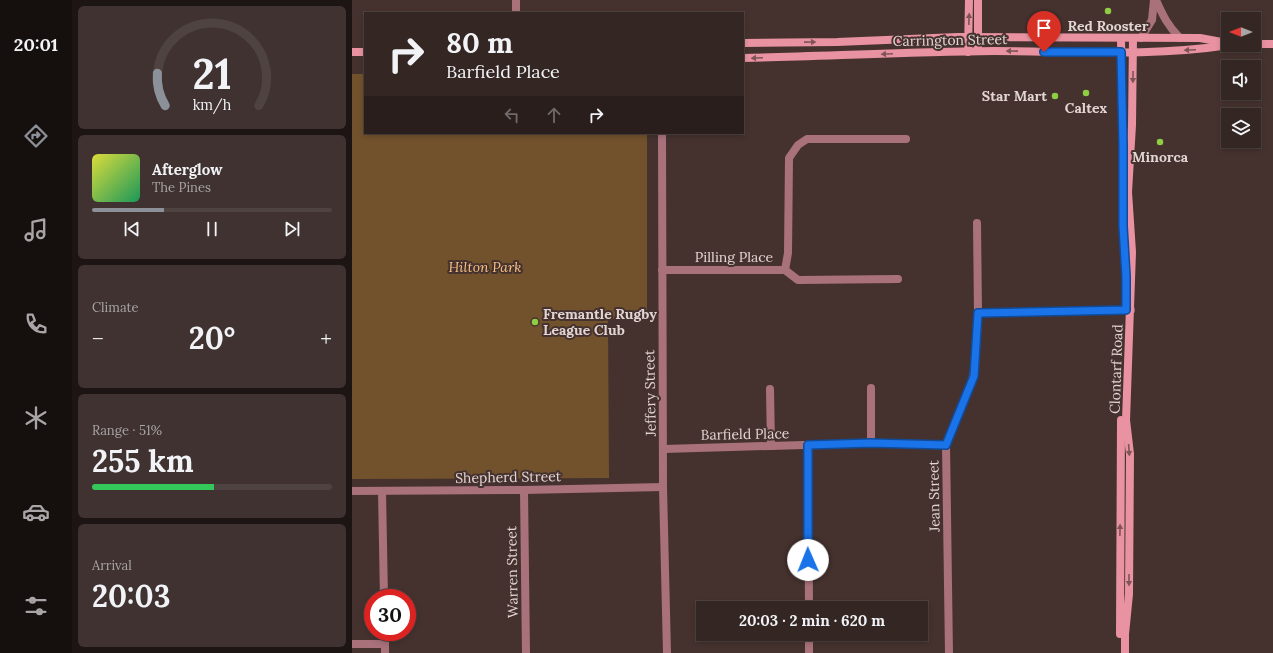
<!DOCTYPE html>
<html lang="en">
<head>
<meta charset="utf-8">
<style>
	:root { --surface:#342623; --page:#3f3230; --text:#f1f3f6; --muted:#a9a5a6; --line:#4e4341; --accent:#8c9099 }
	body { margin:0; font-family:Lora,serif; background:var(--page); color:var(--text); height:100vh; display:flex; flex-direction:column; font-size:15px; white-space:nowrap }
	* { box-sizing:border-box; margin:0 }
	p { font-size:13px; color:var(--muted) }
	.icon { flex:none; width:22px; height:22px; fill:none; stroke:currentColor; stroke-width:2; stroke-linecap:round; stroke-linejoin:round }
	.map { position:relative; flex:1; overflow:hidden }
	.details { display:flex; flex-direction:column; gap:6px; padding:6px; background:#1d1513; width:280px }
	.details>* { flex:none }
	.guide { position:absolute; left:12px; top:12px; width:380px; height:122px; border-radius:0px; box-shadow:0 2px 6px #0003,0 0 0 1px var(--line); background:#342623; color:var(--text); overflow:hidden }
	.needle { width:26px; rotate:270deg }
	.tools { position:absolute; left:869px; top:12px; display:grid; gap:8px }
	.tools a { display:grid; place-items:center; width:40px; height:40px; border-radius:0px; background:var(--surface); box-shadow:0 2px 6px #0003,0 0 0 1px var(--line); font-size:20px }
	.speed { position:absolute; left:12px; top:589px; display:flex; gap:8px; font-size:20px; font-weight:700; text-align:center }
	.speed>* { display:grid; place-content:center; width:52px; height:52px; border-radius:50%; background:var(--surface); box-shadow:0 2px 6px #0003,0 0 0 1px var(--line); line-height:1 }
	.speed .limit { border:6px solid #d22; background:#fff; color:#111 }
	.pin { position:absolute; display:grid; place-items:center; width:34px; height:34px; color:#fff; margin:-41px -17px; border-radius:50% 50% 50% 0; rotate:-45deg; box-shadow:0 0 4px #0007 }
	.pin .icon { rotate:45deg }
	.me { position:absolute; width:44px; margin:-22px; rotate:359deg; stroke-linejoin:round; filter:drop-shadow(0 0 3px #0008) }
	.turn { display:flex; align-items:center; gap:14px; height:84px; padding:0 16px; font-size:18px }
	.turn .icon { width:52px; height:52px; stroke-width:2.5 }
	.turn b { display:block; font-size:28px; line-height:34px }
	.lanes { display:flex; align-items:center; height:38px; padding:0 16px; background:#0003; justify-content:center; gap:20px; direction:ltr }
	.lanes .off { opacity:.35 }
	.big { font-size:30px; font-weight:700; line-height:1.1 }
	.details .widget { flex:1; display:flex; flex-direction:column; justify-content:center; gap:6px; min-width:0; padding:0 14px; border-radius:6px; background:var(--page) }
	.details .dial { align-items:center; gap:0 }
	.dial svg { height:104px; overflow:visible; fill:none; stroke:var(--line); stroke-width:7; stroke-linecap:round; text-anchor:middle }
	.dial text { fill:var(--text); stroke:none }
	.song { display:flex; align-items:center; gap:12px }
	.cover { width:48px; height:48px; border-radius:6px; background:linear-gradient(135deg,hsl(60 70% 55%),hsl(150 70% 35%)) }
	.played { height:4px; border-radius:2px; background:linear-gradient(90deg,var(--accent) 30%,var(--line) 30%) }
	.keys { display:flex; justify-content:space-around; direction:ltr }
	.heat { display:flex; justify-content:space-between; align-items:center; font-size:22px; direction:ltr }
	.charge { height:6px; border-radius:3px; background:linear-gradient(90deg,#34c759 51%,var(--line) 0) }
	.trip { position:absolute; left:344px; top:601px; width:232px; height:40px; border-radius:0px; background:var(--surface); box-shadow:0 2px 6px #0003,0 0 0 1px var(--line); font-weight:700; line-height:40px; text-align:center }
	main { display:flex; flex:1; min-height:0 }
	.tabs { display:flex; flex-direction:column; width:72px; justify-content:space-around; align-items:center; background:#150f0e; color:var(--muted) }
	.tabs .icon { width:28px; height:28px }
	.tabs .active { color:var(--accent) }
	.tabs b { font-size:18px; color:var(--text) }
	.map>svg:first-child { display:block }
	.green { fill:#72522c }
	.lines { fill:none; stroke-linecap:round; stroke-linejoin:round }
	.street { stroke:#a9727b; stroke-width:8 }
	.secondary { stroke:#e992a1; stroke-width:8 }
	.oneway { fill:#7e5457 }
	.route-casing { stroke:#114b97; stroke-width:10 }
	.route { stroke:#1a73e8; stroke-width:7 }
	.poi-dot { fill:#8fcd42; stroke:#45322f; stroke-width:1.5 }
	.labels { text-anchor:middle; stroke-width:4; stroke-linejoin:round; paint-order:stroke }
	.poi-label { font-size:14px; font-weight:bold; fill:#e2d5d3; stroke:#45322f }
	.street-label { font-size:14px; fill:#e2d5d3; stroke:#45322f }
	.park-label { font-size:14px; font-style:italic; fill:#f8c182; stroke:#45322f }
</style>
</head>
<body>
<main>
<nav class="tabs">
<b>20:01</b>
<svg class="icon active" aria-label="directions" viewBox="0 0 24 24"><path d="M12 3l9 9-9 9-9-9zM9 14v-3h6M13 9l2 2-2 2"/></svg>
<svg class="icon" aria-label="music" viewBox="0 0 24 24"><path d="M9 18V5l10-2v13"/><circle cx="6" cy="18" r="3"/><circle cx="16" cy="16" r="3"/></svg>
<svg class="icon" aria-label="phone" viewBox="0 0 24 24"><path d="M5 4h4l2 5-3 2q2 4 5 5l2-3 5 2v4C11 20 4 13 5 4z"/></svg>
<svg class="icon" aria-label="climate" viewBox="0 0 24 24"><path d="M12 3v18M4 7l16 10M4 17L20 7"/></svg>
<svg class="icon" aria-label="car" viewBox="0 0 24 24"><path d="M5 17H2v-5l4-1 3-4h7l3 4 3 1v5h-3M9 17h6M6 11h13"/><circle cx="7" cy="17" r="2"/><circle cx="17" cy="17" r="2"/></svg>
<svg class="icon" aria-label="filters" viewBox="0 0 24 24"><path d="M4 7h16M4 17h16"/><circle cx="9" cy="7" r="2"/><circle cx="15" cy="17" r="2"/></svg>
</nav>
<section class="details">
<div class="widget dial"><svg viewBox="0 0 100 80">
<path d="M14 69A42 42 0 1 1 86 69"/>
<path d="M14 69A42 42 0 0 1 8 44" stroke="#8c9099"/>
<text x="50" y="56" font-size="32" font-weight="700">21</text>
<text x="50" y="72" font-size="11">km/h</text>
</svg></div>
<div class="widget">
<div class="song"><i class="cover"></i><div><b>Afterglow</b><p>The Pines</p></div></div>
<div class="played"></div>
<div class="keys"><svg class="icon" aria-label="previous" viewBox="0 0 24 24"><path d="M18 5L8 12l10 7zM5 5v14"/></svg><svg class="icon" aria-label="pause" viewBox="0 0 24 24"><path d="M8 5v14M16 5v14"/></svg><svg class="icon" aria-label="next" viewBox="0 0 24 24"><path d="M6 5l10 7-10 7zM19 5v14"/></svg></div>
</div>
<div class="widget"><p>Climate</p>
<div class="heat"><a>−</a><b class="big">20°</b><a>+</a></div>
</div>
<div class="widget"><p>Range · 51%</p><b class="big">255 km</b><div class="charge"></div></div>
<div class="widget"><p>Arrival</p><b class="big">20:03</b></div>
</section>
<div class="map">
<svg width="921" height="653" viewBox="0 0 921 653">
	<rect width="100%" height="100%" fill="#45322f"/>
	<polygon class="green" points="0,74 13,74 13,133 295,133 295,318 256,319 257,478 0,479"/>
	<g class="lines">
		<g class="street">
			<polyline points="164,0 164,13"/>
			<path d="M804 0C811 16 816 26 828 38"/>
			<polyline points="789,38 800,20 802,0"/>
			<polyline points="310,133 311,487 315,653"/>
			<polyline points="310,270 433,270 446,280 546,279"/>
			<polyline points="433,270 436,253 437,158 446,145 455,139 554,139"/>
			<polyline points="626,313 779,310"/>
			<polyline points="519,388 519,443"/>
			<polyline points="418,389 419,446"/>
			<polyline points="456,445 457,608"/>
			<polyline points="312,449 519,443 594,445"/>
			<polyline points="172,490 174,653"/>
			<polyline points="0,491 172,490 311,487"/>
			<polyline points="30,491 32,598"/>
			<polyline points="33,632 33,653"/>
			<polyline points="457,634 457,653"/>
			<polyline points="0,644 33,644"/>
			<polyline points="597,653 594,445 619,384 623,366 626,313 625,223"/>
		</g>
		<g class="secondary">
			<polyline points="769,38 771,182"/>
			<polyline points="391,43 485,42 606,37 848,38 875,43"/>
			<polyline points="902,44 921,44"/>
			<polyline points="626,51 626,0"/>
			<polyline points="0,52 13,52"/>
			<polyline points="616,52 617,0"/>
			<path d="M391 58C474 56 558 52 642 51 720 51 799 57 877 45"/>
			<polyline points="771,198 771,226 774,284"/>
			<polyline points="768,634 769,420"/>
			<polyline points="773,653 773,634 777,594 778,454 774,420 780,252 776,192 780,125 781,38"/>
		</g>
	</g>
	<defs><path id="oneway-solid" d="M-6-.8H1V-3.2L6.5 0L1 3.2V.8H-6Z"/></defs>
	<g class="oneway">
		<use href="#oneway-solid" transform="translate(617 19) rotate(-88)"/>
		<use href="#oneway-solid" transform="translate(458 42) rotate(-1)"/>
		<use href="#oneway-solid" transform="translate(838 50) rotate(178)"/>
		<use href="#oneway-solid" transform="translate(660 51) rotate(-179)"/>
		<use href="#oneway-solid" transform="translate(535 54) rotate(178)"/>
		<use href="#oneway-solid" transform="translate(405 58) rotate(178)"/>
		<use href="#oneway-solid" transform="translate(781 77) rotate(91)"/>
		<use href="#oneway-solid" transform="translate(777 450) rotate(86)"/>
		<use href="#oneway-solid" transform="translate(768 530) rotate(-89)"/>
		<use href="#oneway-solid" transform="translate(777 580) rotate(90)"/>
	</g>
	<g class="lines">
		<g class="route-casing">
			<polyline id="route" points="456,560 456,445 519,443 594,445 622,376 626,313 774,310 774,276 771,226 771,145 769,52 692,52"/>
		</g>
		<use href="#route" class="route"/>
	</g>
	<g class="poi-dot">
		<circle cx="756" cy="11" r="4"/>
		<circle cx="734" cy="93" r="4"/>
		<circle cx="703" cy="96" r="4"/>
		<circle cx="808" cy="142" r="4"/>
		<circle cx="183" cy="322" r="4"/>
	</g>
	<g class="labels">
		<g class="poi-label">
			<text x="756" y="31">Red Rooster</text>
			<text x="695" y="101" text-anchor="end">Star Mart</text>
			<text x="734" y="113">Caltex</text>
			<text x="808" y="162">Minorca</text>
			<text x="191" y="319" text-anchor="start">Fremantle Rugby<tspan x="191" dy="16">League Club</tspan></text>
		</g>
		<g class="street-label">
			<text transform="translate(598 40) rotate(-1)" y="5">Carrington Street</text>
			<text x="382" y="262">Pilling Place</text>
			<text transform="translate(764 369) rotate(-88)" y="5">Clontarf Road</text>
			<text transform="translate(298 393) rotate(-91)" y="5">Jeffery Street</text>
			<text transform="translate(393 434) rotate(-1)" y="5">Barfield Place</text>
			<text transform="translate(156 477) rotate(-1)" y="5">Shepherd Street</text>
			<text transform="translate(582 496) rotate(-91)" y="5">Jean Street</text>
			<text transform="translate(160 572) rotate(-91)" y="5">Warren Street</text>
		</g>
		<g class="park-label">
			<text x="133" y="272">Hilton Park</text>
		</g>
	</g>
</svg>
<div class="tools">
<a><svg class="needle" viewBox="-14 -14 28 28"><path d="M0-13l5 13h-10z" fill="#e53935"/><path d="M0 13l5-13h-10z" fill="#a9a5a6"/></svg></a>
<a><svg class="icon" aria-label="sound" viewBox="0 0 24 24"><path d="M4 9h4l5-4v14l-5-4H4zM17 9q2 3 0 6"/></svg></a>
<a><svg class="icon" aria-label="layers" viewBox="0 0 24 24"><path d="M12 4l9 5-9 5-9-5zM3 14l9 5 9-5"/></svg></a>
</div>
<div class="speed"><div class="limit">30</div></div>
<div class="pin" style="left:692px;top:52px;background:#d93025"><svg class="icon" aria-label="arrive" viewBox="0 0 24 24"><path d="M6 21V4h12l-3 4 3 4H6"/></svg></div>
<svg class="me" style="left:456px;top:560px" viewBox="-20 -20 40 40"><circle r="19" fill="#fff"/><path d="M0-13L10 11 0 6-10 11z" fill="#1a73e8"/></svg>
<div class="trip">20:03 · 2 min · 620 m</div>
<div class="guide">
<div class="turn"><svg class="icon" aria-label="right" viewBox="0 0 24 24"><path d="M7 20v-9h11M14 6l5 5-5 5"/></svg><div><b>80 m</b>Barfield Place</div></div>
<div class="lanes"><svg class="icon off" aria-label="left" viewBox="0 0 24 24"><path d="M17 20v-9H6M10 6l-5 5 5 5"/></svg><svg class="icon off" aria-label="ahead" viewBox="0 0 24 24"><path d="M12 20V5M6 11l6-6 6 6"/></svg><svg class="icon" aria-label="right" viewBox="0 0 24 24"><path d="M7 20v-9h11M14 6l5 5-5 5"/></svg></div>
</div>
</div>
</main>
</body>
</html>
